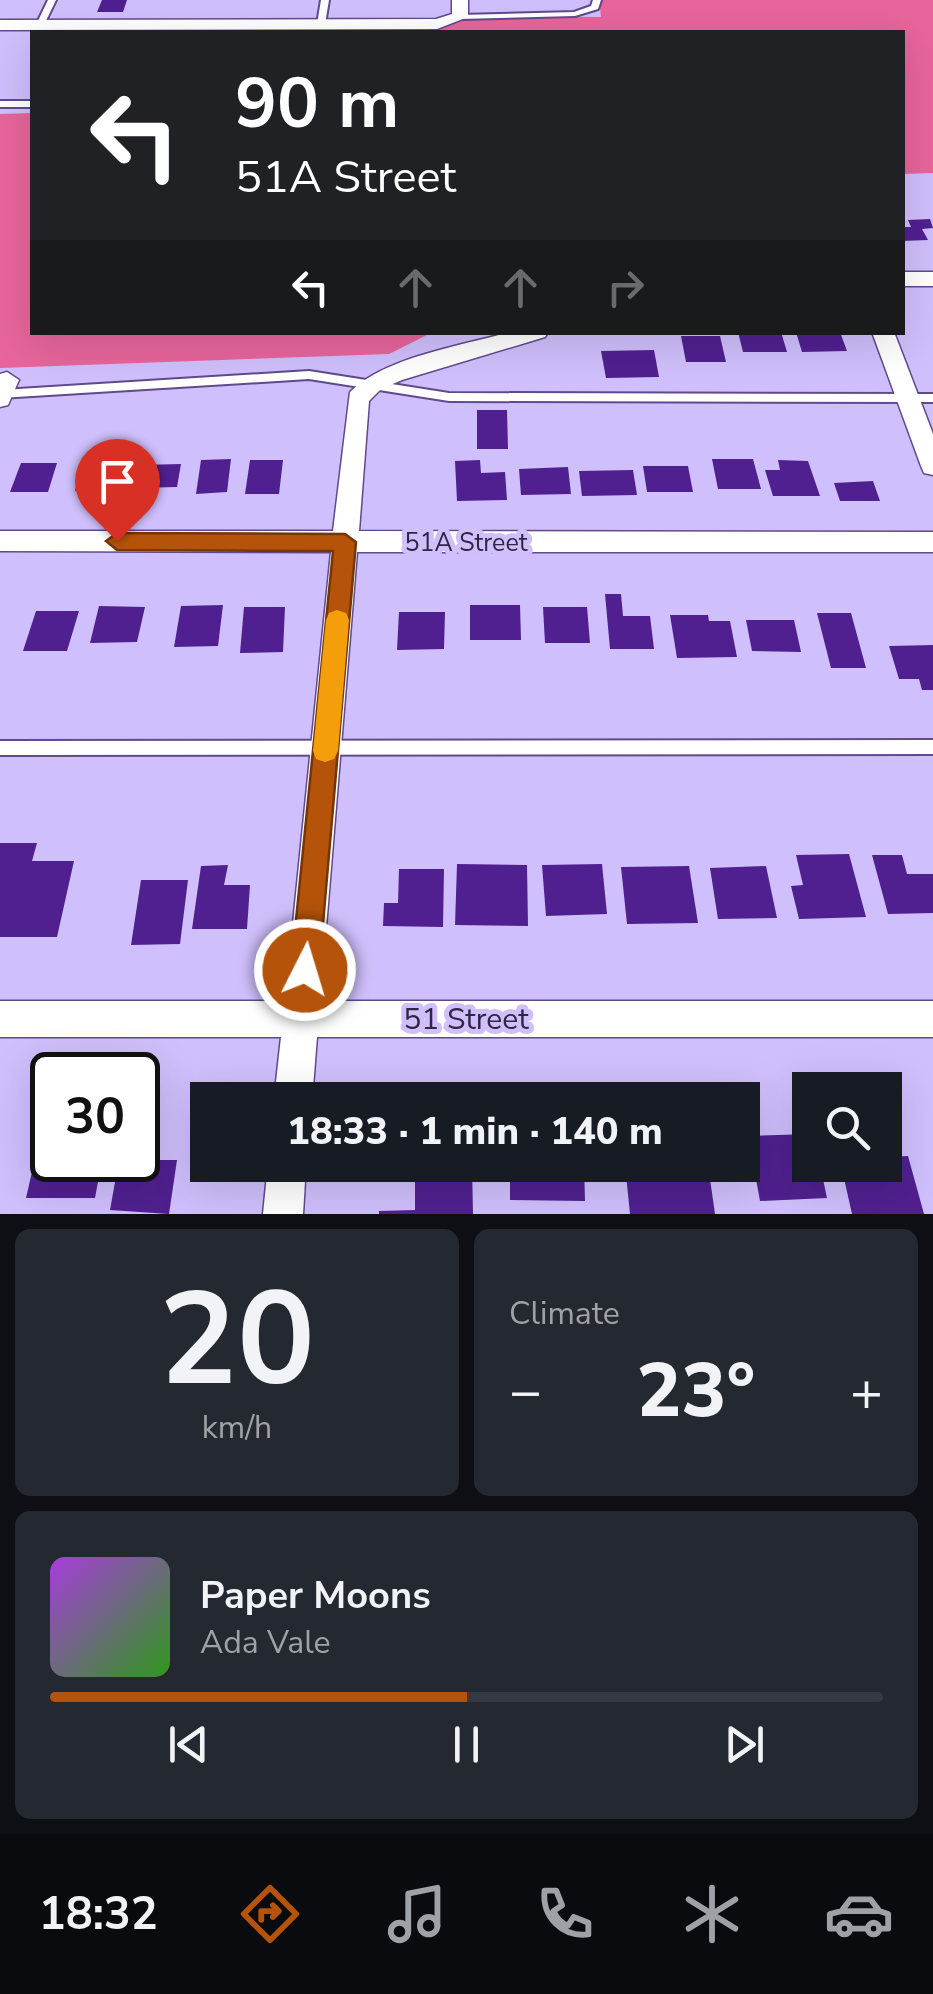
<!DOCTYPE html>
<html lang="en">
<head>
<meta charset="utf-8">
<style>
	:root { --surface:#171b24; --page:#242831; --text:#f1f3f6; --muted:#9ea1a6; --line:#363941; --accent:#b45309 }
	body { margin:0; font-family:"Nunito Sans",sans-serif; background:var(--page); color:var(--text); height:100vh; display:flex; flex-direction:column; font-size:38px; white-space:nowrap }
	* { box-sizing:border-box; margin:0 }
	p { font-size:32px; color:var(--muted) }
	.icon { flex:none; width:55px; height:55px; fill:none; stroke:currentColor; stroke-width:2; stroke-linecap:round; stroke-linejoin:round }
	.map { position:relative; height:1214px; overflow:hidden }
	.side { display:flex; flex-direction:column; gap:15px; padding:15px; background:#0d0f14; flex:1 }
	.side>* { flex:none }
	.guide { position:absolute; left:30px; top:30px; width:875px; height:305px; border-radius:0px; box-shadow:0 10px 40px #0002; background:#202124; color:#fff; overflow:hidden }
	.fabs { position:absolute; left:792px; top:1072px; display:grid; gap:20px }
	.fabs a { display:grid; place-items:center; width:110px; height:110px; border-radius:0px; background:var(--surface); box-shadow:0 10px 40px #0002; font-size:50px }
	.speed { position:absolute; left:30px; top:1052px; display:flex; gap:20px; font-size:50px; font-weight:700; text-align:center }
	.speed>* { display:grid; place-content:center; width:130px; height:130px; border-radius:50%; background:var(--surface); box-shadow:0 10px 40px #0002; line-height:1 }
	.speed .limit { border:5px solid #111; border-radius:15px; background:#fff; color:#111 }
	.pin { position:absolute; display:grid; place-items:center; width:85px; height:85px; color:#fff; margin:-102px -42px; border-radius:50% 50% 50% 0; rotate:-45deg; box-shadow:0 0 10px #0007 }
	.pin .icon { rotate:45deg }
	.me { position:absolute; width:110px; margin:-55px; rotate:5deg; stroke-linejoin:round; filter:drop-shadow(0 0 8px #0008) }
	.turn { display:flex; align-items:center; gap:35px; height:210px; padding:0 40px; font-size:45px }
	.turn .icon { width:130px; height:130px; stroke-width:2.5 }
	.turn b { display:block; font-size:70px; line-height:85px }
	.lanes { display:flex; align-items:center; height:95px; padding:0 40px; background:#0003; justify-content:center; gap:50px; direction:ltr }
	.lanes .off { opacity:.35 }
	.big { font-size:75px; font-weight:800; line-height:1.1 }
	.side .card { flex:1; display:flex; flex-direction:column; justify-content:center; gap:15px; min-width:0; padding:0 35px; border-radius:15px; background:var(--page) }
	.side .dial { align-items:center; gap:0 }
	.dial b { font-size:130px; line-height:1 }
	.song { display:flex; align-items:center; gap:30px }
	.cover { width:120px; height:120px; border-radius:15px; background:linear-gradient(135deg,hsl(280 70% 55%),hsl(110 70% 35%)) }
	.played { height:10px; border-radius:5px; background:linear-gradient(90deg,var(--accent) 50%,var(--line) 50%) }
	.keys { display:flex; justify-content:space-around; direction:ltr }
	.heat { display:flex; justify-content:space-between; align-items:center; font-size:55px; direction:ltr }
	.side .tiles { flex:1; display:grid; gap:15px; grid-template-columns:1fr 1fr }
	.card:last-child { grid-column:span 2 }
	.trip { position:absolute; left:190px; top:1082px; width:570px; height:100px; border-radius:0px; background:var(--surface); box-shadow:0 10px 40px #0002; font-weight:800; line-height:100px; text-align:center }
	.tab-bar { display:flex; height:160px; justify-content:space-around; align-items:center; background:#090b0e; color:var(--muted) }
	.tab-bar .icon { width:70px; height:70px }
	.tab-bar .selected { color:var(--accent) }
	.tab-bar b { font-size:45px; color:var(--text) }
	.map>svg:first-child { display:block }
	.forest { fill:#e7659b }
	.building { fill:#502090 }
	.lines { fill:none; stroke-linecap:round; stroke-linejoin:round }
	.lane-casing { stroke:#5f4a8c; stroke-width:4 }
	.street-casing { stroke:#5f4a8c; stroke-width:3 }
	.lane { fill:#fff; fill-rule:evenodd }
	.street { fill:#fff; fill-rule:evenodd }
	.route { fill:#b45309; stroke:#753606; stroke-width:2.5 }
	.slow { fill:#f59e0b }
	.labels { text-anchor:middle; stroke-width:10; stroke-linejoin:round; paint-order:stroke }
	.street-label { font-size:25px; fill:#2f2644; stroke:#cfbffc }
	.near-street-label { font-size:30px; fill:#2f2644; stroke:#cfbffc }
</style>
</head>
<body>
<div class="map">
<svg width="933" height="1214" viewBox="0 0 933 1214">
	<rect width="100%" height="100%" fill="#cfbffc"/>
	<g class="forest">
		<polygon points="599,0 933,0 933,173 903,174 902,32 429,32 459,16 601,17"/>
		<polygon points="32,113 32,332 429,334 389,354 0,368 0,114"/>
	</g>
	<g class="building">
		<polygon points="102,0 127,0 123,12 97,12"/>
		<polygon points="930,219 933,228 922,229 928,240 902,241 902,227 911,227 908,220"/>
		<polygon points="738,332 781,332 787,352 743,352"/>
		<polygon points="796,332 840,332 847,351 802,352"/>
		<polygon points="681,336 720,336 726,362 686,362"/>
		<polygon points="654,350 659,377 606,378 601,351"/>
		<polygon points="477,410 507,410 508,449 477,449"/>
		<polygon points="231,459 227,492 196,494 201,460"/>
		<polygon points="712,459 753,459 761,489 718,489"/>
		<polygon points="250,460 283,460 279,494 245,494"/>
		<polygon points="480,460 481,473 505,472 507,500 457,501 455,461"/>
		<polygon points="778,460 808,461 820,496 773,496 765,470 780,470"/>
		<polygon points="21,463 57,463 48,492 10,492"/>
		<polygon points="120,464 114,490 75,491 81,466"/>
		<polygon points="181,464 177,487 135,488 140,465"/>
		<polygon points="643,466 688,466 693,492 647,492"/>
		<polygon points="568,467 571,494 521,495 519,469"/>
		<polygon points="633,470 637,495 582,496 579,471"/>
		<polygon points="873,481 880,501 840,501 834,483"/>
		<polygon points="605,594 621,594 623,616 650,616 654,649 610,649"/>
		<polygon points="223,605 218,646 174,647 181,606"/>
		<polygon points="470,605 520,605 521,640 470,640"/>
		<polygon points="99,606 145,607 137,642 90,643"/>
		<polygon points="244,607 285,607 283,652 240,653"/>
		<polygon points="543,607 587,607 590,643 545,643"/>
		<polygon points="36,611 79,611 67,651 23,651"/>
		<polygon points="399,612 445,612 444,649 397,650"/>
		<polygon points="817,613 851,613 866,668 831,668"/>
		<polygon points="670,615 708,615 709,621 730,621 737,657 677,658"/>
		<polygon points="746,620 794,620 801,652 752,651"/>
		<polygon points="933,645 933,690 922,690 919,679 899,679 889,646"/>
		<polygon points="0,843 37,843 32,861 74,861 57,937 0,937"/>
		<polygon points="849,854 866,917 799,919 791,886 803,885 796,855"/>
		<polygon points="872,855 902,855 907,874 933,874 933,913 888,914"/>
		<polygon points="457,864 527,865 528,926 455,925"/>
		<polygon points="602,864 607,914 546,916 542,865"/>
		<polygon points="228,865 224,885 250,885 247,929 192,929 201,866"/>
		<polygon points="689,866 698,923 627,924 621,867"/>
		<polygon points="766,866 777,918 718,919 710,868"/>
		<polygon points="399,869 444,869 443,927 383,926 384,903 398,903"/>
		<polygon points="141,880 188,880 180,944 131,945"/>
		<polygon points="810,1134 810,1165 820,1165 827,1198 760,1201 748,1136"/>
		<polygon points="40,1137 52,1137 52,1160 102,1160 95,1198 26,1198"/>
		<polygon points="908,1156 924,1214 852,1214 841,1165 885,1165 885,1157"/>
		<polygon points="119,1160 177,1160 169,1214 110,1210"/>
		<polygon points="415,1165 472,1165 473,1214 379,1214 379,1211 415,1210"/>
		<polygon points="510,1165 584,1165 585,1201 510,1200"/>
		<polygon points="625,1165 708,1165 715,1214 630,1214"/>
	</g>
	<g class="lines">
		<g class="lane-casing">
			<g id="lane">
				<polygon points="48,0 56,0 43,27 37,27 36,25"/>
				<polygon points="321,0 329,0 325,24 321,26 317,24"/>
				<polygon points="593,0 601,0 598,9 575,16 460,19 456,17 460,15 574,12 591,6"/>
				<rect x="0" y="101" width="32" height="6"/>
				<polygon points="309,371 449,393 933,394 933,402 449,401 309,379 0,398 0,390 2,390"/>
				<polygon points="933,740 933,754 0,755 0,741"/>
			</g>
		</g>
		<g class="street-casing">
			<g id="street">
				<polygon points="452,0 468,0 468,17 437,29 0,30 0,20 436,19 452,14"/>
				<rect x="902" y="272" width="31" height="14"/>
				<path d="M510 332H548L545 337 402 380 381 389 369 401 359 531 933 532V552H357L320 1001H933V1037H317L312 1100H274L281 1037H0V1001H285L331 552 0 551V531H333L350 392C385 357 461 346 510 332Z"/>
				<polygon points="872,332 894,332 933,434 933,475 924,473 921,466"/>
				<polygon points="7,372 19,380 8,405 0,407 0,374"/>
				<polygon points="268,1165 306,1165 303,1214 263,1214"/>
			</g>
		</g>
		<use href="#lane" class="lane"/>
		<use href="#street" class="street"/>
	</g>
	<polygon class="route" points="117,533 345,534 356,542 319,970 315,980 305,984 295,980 291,970 333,551 117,550 106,541"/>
	<polygon class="slow" points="337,610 346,613 349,620 338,751 334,759 325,762 316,759 313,751 326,620 329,613"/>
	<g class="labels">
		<g class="street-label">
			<text x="466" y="551">51A Street</text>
		</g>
		<g class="near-street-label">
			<text x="466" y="1029">51 Street</text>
		</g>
	</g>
</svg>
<div class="fabs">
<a><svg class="icon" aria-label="search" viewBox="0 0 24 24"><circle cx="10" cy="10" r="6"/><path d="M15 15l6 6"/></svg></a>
</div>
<div class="speed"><div class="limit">30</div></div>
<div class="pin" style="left:117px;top:541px;background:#d93025"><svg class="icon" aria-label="arrive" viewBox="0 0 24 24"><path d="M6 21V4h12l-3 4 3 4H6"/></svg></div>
<svg class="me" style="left:305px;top:970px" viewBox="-20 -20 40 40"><circle r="17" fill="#b45309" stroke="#fff" stroke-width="3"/><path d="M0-11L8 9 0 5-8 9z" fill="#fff"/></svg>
<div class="trip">18:33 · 1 min · 140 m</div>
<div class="guide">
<div class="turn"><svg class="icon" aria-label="left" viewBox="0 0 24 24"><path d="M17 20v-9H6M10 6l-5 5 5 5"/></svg><div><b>90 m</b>51A Street</div></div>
<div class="lanes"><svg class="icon" aria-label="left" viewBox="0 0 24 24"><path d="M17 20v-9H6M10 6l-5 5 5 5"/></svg><svg class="icon off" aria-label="ahead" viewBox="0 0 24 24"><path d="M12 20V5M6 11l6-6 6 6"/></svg><svg class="icon off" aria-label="ahead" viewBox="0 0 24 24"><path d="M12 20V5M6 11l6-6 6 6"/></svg><svg class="icon off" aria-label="right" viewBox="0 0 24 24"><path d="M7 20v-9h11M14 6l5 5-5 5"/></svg></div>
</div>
</div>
<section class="side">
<div class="tiles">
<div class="card dial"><b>20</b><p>km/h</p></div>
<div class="card"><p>Climate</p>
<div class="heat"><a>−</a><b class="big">23°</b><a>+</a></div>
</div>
<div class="card">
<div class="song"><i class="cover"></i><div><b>Paper Moons</b><p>Ada Vale</p></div></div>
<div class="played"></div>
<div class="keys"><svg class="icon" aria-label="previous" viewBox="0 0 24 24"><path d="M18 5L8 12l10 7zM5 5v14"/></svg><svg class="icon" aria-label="pause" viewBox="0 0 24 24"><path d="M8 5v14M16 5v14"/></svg><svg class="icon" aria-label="next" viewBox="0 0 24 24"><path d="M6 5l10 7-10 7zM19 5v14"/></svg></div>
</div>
</div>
</section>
<nav class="tab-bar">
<b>18:32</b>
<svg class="icon selected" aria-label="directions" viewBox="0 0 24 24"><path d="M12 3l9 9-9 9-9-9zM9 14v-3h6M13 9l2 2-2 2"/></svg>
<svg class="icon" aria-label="music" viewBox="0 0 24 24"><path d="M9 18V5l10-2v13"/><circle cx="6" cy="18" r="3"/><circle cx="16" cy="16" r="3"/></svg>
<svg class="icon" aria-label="phone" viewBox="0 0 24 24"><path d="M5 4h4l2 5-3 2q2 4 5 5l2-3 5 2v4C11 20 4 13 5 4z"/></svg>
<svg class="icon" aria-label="climate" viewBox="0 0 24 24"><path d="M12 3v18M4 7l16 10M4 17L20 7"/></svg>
<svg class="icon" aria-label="car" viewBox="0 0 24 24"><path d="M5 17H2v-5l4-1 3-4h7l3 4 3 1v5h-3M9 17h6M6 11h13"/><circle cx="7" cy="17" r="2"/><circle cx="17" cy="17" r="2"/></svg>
</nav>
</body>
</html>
